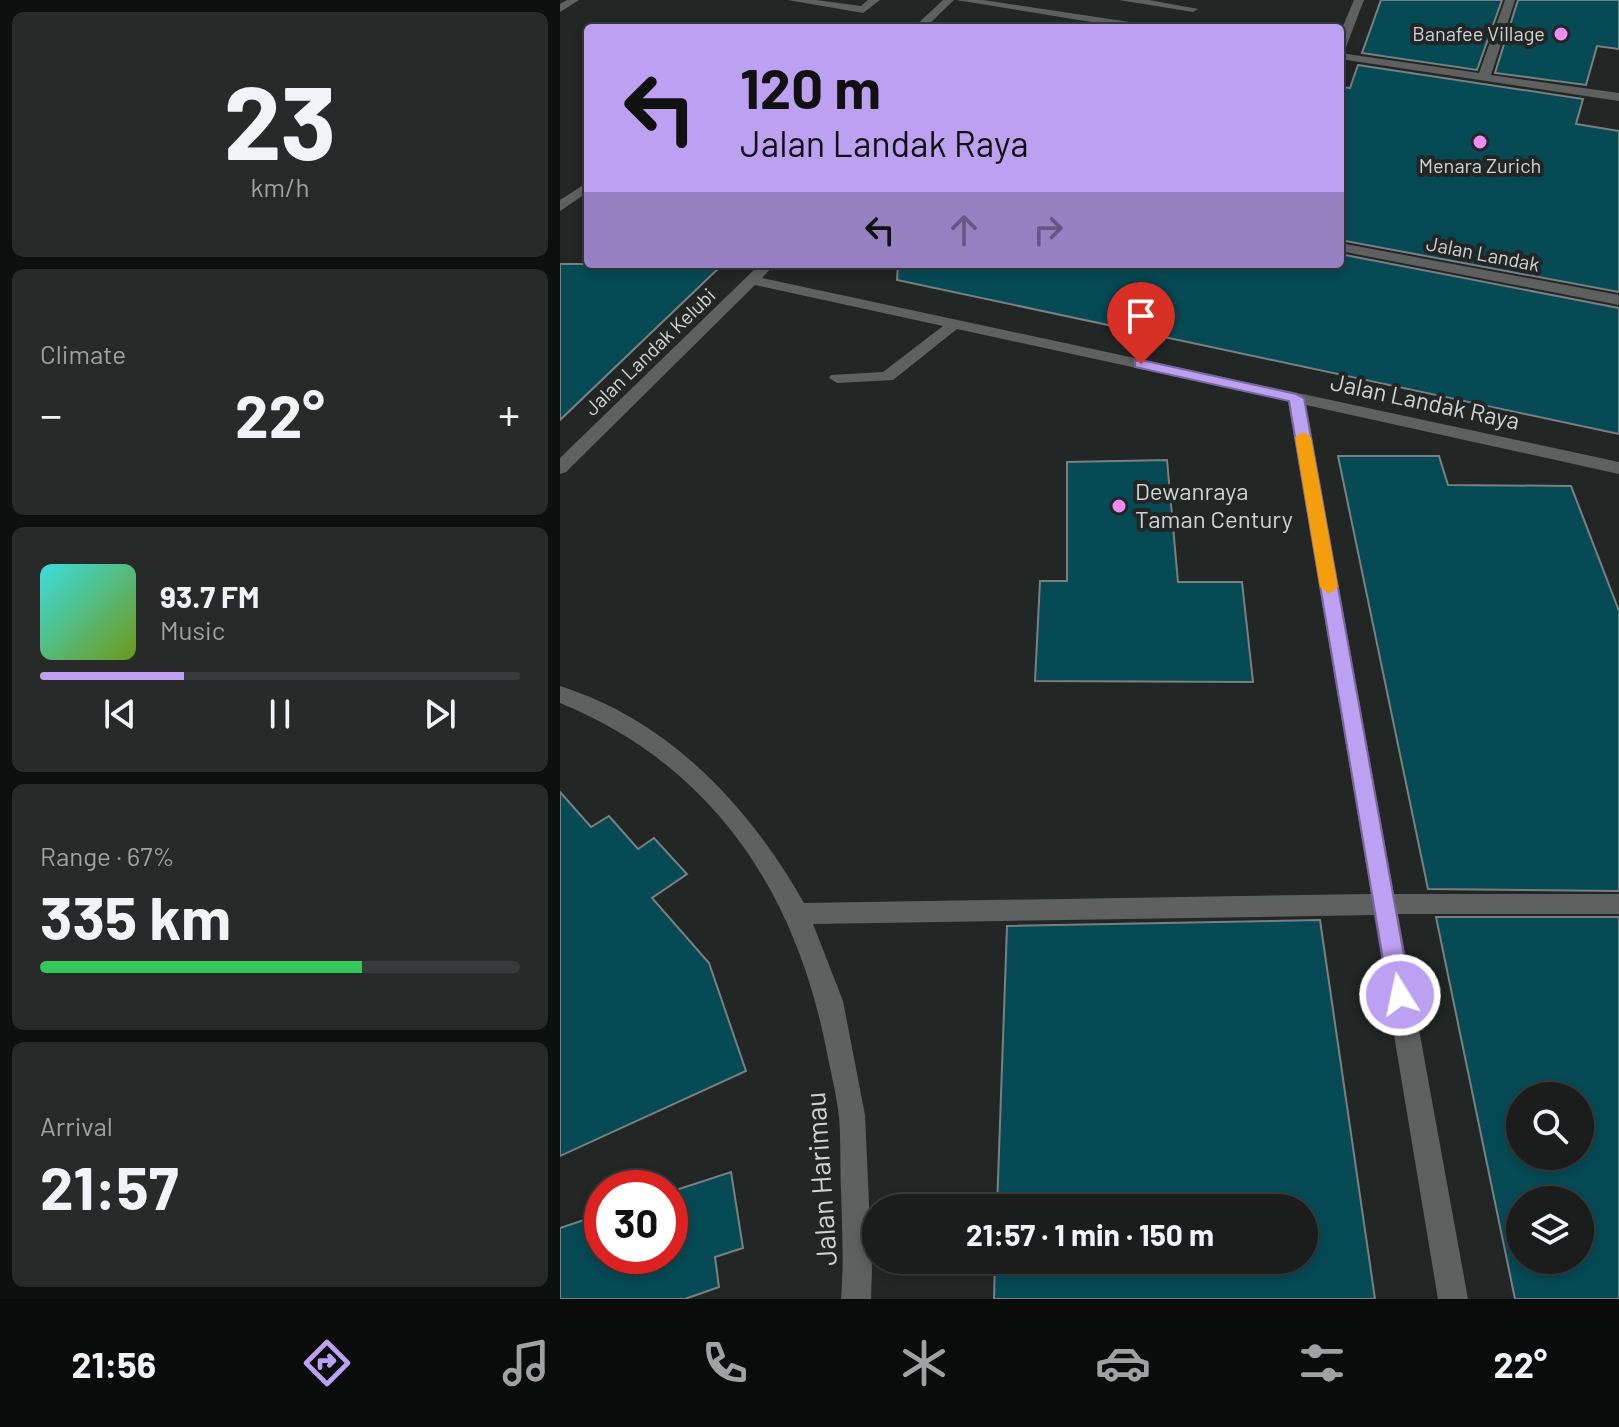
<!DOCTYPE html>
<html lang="en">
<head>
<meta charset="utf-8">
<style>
	:root { --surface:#1a1d1c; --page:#272a29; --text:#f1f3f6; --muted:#9fa2a3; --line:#383b3b; --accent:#bca0f2 }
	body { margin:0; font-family:Barlow,sans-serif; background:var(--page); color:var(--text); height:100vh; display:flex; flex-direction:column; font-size:30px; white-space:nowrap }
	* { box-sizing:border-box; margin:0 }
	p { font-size:26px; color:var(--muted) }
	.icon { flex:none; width:44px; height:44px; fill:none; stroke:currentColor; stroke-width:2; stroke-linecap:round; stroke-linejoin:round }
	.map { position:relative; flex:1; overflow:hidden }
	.side { display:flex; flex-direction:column; gap:12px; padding:12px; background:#0e100f; width:560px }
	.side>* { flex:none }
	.top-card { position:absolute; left:24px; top:24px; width:760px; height:244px; border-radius:8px; box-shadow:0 4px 12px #0003,0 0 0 2px var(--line); background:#bca0f2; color:#111; overflow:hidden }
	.fabs { position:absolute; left:946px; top:1082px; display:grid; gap:16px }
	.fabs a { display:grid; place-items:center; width:88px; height:88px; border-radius:50%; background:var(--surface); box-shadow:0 4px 12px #0003,0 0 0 2px var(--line); font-size:40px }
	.speed { position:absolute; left:24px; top:1170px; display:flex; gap:16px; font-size:40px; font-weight:700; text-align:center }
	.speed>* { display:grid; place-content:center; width:104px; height:104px; border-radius:50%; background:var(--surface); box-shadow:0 4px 12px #0003,0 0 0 2px var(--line); line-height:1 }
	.speed .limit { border:12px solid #d22; background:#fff; color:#111 }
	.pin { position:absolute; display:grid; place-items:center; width:68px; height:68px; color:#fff; margin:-82px -34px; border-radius:50% 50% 50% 0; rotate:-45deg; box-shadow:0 0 8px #0007 }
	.pin .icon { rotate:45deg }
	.me { position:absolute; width:88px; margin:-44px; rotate:350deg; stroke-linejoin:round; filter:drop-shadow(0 0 6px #0008) }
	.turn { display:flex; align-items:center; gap:28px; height:168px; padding:0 24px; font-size:36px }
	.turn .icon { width:104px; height:104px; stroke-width:2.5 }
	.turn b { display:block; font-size:56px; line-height:68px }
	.lanes { display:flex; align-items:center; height:76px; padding:0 24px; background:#0003; justify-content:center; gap:40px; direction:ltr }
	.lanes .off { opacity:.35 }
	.big { font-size:60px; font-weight:700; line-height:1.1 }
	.side .card { flex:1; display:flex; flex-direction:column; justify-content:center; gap:12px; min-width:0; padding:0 28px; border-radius:12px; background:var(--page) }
	.side .dial { align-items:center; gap:0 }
	.dial b { font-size:104px; line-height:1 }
	.song { display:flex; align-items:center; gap:24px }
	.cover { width:96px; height:96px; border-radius:12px; background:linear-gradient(135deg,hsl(180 70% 55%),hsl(80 70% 35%)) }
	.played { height:8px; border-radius:4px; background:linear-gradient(90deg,var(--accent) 30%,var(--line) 30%) }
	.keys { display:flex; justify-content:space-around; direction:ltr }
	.heat { display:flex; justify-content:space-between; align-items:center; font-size:44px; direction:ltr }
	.charge { height:12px; border-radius:6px; background:linear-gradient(90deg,#34c759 67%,var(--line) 0) }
	.trip { position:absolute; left:302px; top:1194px; width:456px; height:80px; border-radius:40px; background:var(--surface); box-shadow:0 4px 12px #0003,0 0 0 2px var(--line); font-weight:700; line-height:80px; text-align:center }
	.tab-bar { display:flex; height:128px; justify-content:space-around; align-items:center; background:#0a0c0b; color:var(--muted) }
	.tab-bar .icon { width:56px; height:56px }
	.tab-bar .active { color:var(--accent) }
	.tab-bar b { font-size:36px; color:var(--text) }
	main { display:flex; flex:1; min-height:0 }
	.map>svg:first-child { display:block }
	.building { fill:#064a55; stroke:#7a8081; stroke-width:2; fill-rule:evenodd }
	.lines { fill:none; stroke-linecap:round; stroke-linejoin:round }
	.minor { fill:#5f6160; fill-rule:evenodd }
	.route { fill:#bca0f2; stroke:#7a689d; stroke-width:2 }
	.slow { fill:#f59e0b }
	.poi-dot { fill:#ef8bf7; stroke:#222726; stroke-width:3 }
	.labels { text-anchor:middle; stroke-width:8; stroke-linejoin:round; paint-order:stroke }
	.far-poi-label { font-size:20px; fill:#d1d4d4; stroke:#222726; text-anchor:end }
	.far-street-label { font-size:20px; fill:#d1d4d4; stroke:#222726 }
	.street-label { font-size:24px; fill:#d1d4d4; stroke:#222726 }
	.poi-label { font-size:24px; fill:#d1d4d4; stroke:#222726; text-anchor:start }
	.near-street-label { font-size:28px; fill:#d1d4d4; stroke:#222726 }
</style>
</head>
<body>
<main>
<section class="side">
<div class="card dial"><b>23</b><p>km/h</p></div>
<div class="card"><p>Climate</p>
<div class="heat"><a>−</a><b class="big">22°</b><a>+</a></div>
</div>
<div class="card">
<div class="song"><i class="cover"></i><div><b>93.7 FM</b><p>Music</p></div></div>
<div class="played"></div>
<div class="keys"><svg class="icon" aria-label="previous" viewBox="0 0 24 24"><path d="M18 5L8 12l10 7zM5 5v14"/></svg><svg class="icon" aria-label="pause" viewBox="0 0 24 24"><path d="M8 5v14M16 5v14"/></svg><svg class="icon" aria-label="next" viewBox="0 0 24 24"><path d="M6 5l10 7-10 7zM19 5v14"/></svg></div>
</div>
<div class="card"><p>Range · 67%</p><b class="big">335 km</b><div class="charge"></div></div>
<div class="card"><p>Arrival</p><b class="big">21:57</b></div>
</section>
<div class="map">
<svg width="1059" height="1299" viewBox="0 0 1059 1299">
	<rect width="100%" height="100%" fill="#222726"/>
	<g class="building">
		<polygon points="821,0 942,0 917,70 802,53"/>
		<polygon points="958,0 1059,0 1059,49 1037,46 1026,85 935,73"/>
		<polygon points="798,65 1023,99 1016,124 1059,131 1059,292 780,240 780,87 790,88"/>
		<polygon points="780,254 1059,308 1059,434 337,280 338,264 780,264"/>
		<polygon points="0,264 163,264 0,420"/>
		<polygon points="778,456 879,456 888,485 1011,486 1059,611 1059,891 868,889"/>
		<polygon points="607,460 618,582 682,582 693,682 475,681 480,581 507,581 507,462"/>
		<polygon points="0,792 31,827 49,816 78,849 94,838 127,874 92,898 149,963 186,1071 0,1156"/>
		<path d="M876 917H1059V1299H955ZM960 1096H1020V1156H960ZM960 1200H1020V1260H960Z"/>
		<polygon points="760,920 815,1299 434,1299 435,1260 744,1260 744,1208 437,1208 447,926"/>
		<polygon points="171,1172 183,1248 155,1257 159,1287 125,1299 0,1299 0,1228 42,1214 42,1256 110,1256 110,1192"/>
	</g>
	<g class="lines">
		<g class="minor">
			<polygon points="7,0 19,0 0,12 0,4"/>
			<polygon points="228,0 256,0 301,6 308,0 320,0 303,13"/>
			<polygon points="383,0 394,0 365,28 353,28"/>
			<polygon points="396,0 423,0 590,25 596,28 568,28"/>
			<polygon points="559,0 589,0 638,9 633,12"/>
			<polygon points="794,0 804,0 786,47 780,50 780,33"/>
			<polygon points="945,0 955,0 931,75 1059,93 1059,101 780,59 780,53 919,73"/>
			<polygon points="28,182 28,192 0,211 0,200"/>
			<polygon points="780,243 1059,295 1059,305 780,251"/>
			<path d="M200 264H215L202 278 1059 462V474L746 405 834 894H1059V914H838L908 1299H878L814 915 253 924 283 1001 305 1115 312 1270 311 1299H281C284 1263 282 1226 281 1190 280 1166 281 1141 279 1117 277 1098 272 1077 268 1058 238 896 156 767 0 703V686C110 721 188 805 244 903L811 894 728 401 397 329 333 380 277 383 269 378 271 375 323 372 383 326 195 285 6 472 0 474V458Z"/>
		</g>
	</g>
	<polygon class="route" points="581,360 736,394 744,398 851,995 848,1003 840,1006 832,1003 829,995 729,401 575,367 575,361"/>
	<polygon class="slow" points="743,432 751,437 778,587 769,594 760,587 735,437"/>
	<g class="poi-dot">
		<circle cx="1001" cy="34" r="8"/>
		<circle cx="920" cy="142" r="8"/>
		<circle cx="559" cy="506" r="8"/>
	</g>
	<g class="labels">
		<g class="far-poi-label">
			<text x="985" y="41">Banafee Village</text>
			<text x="920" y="173" text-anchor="middle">Menara Zurich</text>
		</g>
		<g class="far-street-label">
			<text transform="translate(923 254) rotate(11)" y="7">Jalan Landak</text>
			<text transform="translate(90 352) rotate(-44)" y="7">Jalan Landak Kelubi</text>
		</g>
		<g class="street-label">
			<text transform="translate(865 402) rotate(12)" y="8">Jalan Landak Raya</text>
		</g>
		<g class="poi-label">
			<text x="575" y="500">Dewanraya<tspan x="575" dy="28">Taman Century</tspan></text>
		</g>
		<g class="near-street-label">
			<text transform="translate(261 1179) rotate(-94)" y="10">Jalan Harimau</text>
		</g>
	</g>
</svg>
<div class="fabs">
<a><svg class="icon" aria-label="search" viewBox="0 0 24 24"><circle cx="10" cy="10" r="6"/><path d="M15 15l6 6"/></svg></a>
<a><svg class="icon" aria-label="layers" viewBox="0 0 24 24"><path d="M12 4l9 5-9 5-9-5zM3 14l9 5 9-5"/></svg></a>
</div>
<div class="speed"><div class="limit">30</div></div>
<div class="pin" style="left:581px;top:364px;background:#d93025"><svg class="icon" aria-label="arrive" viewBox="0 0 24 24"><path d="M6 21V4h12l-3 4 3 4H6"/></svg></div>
<svg class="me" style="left:840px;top:995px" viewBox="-20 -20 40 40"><circle r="17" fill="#bca0f2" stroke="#fff" stroke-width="3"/><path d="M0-11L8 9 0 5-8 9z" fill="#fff"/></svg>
<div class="trip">21:57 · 1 min · 150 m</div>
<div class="top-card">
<div class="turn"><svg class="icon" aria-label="left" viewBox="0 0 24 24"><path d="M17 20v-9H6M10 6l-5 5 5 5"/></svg><div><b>120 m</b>Jalan Landak Raya</div></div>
<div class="lanes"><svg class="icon" aria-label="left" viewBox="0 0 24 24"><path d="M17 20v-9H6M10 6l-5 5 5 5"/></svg><svg class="icon off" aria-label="ahead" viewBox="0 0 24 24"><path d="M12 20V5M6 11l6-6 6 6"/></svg><svg class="icon off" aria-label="right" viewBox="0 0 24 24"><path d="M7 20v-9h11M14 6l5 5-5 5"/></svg></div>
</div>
</div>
</main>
<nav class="tab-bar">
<b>21:56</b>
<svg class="icon active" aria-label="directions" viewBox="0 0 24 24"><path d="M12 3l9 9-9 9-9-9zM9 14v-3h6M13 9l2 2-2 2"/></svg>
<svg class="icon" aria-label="music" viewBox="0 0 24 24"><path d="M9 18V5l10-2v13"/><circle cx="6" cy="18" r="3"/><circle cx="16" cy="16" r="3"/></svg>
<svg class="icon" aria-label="phone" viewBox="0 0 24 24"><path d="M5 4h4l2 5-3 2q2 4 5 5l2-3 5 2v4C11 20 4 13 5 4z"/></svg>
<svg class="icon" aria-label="climate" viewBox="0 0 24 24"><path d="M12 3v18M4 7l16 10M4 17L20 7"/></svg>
<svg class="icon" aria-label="car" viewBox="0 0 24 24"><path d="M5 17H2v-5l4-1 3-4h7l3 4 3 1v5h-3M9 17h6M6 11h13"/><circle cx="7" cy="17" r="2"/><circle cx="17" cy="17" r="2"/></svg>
<svg class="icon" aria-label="filters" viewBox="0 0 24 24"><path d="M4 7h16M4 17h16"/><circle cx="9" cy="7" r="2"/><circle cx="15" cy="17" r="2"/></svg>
<b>22°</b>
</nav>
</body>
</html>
